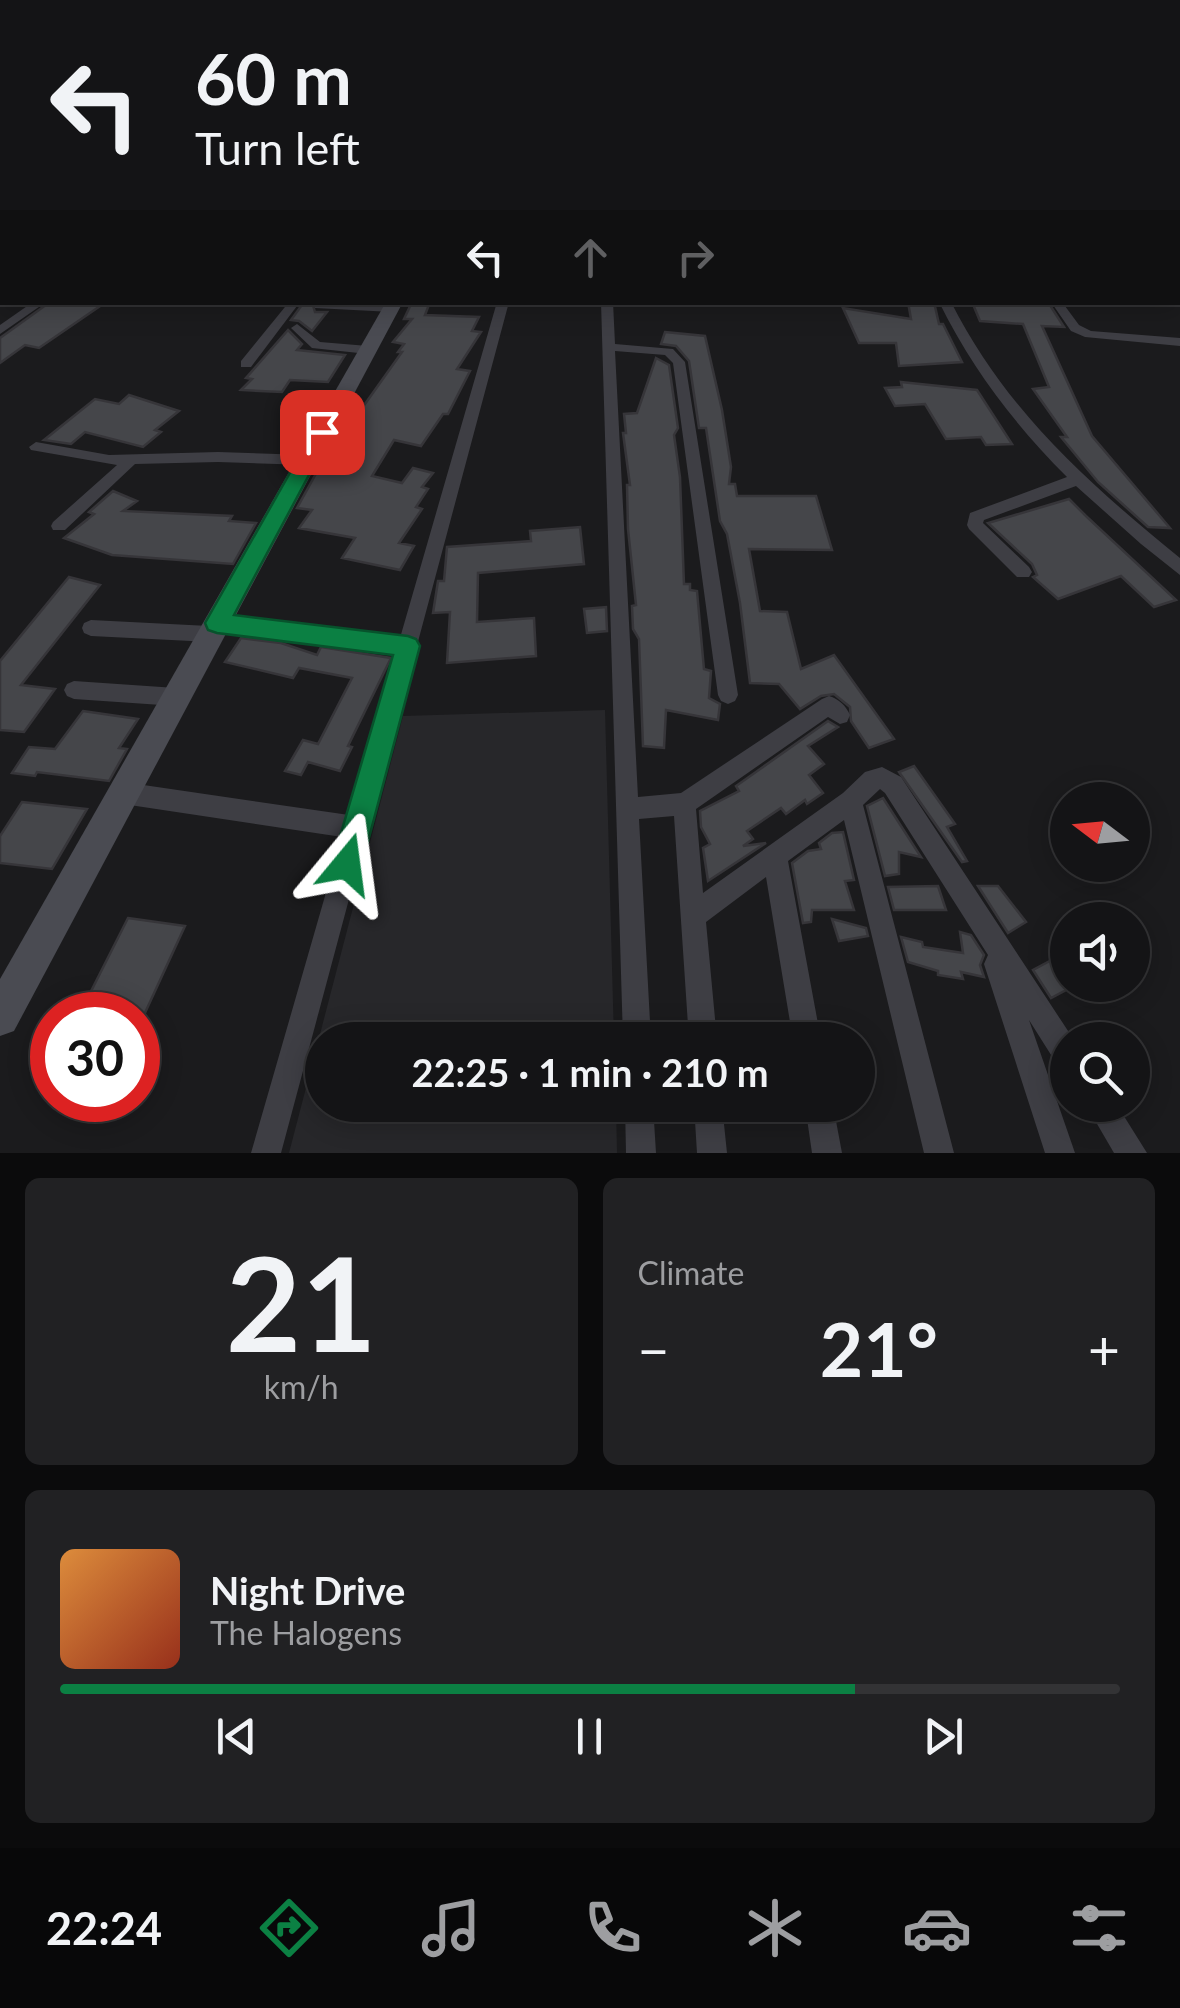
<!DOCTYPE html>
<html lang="en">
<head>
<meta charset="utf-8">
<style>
	:root { --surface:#141416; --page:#212123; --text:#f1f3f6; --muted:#9d9ea1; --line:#333335; --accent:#0b8043 }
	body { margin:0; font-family:Lato,sans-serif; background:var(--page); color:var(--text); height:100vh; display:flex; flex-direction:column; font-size:38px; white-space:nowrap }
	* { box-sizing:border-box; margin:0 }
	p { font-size:32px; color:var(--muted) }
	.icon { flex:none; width:55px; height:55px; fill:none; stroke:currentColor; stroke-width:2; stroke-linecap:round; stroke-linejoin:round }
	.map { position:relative; height:1153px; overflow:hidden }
	.sheet { display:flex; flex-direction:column; gap:25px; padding:25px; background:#0b0b0c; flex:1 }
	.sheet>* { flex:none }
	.hud { position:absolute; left:0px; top:0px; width:1180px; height:305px; box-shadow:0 5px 25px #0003,0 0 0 2px var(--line); background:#141416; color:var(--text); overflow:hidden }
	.needle { width:65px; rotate:286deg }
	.controls { position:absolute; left:1050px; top:782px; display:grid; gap:20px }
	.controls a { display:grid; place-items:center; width:100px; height:100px; border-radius:50%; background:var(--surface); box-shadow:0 5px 25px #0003,0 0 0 2px var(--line); font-size:50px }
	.speed { position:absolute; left:30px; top:992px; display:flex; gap:20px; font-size:50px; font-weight:700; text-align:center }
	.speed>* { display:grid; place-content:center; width:130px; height:130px; border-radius:50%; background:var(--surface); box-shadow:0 5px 25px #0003,0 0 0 2px var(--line); line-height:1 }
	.speed .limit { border:15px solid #d22; background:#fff; color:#111 }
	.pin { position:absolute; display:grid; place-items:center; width:85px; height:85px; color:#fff; margin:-42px; border-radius:20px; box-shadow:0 5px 15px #0006 }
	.me { position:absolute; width:110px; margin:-55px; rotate:16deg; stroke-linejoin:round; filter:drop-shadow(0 0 8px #0008) }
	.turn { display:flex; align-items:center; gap:35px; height:210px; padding:0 30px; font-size:45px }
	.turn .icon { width:130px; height:130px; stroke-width:2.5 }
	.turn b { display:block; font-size:70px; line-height:85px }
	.lanes { display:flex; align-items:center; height:95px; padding:0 30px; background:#0003; justify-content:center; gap:50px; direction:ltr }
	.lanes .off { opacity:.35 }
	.big { font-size:75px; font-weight:700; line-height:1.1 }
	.sheet .card { flex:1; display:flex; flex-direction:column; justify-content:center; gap:15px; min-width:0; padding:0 35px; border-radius:15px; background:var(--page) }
	.sheet .dial { align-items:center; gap:0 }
	.dial b { font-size:130px; line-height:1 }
	.song { display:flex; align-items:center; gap:30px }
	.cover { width:120px; height:120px; border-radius:15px; background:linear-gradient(135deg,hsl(30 70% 55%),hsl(10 70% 35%)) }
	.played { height:10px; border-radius:5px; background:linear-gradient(90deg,var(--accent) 75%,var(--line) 75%) }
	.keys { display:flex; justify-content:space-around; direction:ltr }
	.heat { display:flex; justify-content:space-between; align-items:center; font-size:55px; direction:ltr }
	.sheet .tiles { flex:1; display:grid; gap:25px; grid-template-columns:1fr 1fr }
	.card:last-child { grid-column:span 2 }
	.trip { position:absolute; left:305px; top:1022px; width:570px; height:100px; border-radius:50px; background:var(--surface); box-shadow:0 5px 25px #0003,0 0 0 2px var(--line); font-weight:700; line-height:100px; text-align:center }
	.menu { display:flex; height:160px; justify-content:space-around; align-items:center; background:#080809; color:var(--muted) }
	.menu .icon { width:70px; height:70px }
	.menu .active { color:var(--accent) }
	.menu b { font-size:45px; color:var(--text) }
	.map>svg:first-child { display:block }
	.built { fill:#27272a }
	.building { fill:#45464a; stroke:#363539; stroke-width:2.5 }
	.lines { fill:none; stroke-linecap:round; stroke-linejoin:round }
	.street { fill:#3e3e44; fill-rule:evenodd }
	.secondary { fill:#4a4b52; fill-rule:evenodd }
	.highway { fill:#686a73; fill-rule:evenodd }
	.route { fill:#0b8043; stroke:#07532c; stroke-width:2.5 }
</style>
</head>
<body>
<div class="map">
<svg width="1180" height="1153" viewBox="0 0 1180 1153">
	<rect width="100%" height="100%" fill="#1b1b1d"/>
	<polygon class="built" points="605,710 614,1040 322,1040 322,1105 616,1105 617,1153 289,1153 403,716"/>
	<g class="building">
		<polygon points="50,302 106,302 39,348 25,345 0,363 0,338"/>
		<polygon points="304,302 312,302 315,312 327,312 312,331 299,321 291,320"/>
		<polygon points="412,302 430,302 425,315 479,317 472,331 481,332 457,369 470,371 448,414 443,414 421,446 394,440 372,476 402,483 413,468 433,473 422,487 428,489 416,507 422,509 399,543 414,546 400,570 342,558 355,538 299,528 312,510 297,508 318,470 402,352 398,352 404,344 393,342 412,319 404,319"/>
		<polygon points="908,302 934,302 939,324 943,324 962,362 899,366 896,343 859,343 843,308 911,319"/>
		<polygon points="972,302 1048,302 1064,327 1042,326 1092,436 1170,528 1148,527 1098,482 1061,437 1067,437 1033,389 1049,387 1023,324 980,321"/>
		<polygon points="288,330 302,344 297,350 345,355 328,382 290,380 282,392 241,390 252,379 246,378"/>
		<polygon points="665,332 705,336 722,410 731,467 729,484 735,484 737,496 816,496 832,550 749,549 760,611 787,612 801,669 834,655 894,739 869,748 851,721 850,707 834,694 821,696 800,709 779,684 750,683 740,603 727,534 720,521 706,428 699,428 689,361 676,346 661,344"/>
		<polygon points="656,358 669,365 678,428 674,435 680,477 684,584 690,584 690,590 697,591 704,669 711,671 709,698 720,704 718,720 666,710 664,748 643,746 639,639 633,629 632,606 636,605 628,529 627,485 630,485 623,433 626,433 624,414 637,413"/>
		<polygon points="901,382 977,390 1012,444 986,445 981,437 946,439 925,404 895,406 885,388 902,387"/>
		<polygon points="129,395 179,411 155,430 161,432 143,447 85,432 71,444 44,440 95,399 119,404"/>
		<polygon points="113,491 137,501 123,511 232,516 229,521 256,523 233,564 112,555 64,538 94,514 89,512"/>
		<polygon points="1069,499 1086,516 1176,600 1154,607 1121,576 1058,599 1033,577 1037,575 1032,564 988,523"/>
		<polygon points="580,527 584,564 478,573 477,622 534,618 536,656 447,663 450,612 433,613 438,581 444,581 447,547 531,541 530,531"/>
		<polygon points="69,577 100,585 21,685 55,689 24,732 0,730 0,661"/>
		<polygon points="606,607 607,631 587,633 584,609"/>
		<polygon points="241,638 281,643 317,655 321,647 391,658 348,746 352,747 340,771 308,762 301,775 285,771 303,740 318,744 352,678 299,668 293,678 225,662"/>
		<polygon points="83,711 138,719 119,748 127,749 109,781 37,772 35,776 12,773 29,747 55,749"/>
		<polygon points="828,721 838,727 808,746 824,764 809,775 823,793 807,804 805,800 786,814 781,808 747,831 753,839 743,846 766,843 708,881 703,848 710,844 701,827 700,811 739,791 736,786"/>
		<polygon points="914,766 955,824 947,827 967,861 962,862 899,772"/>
		<polygon points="883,798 921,857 899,852 899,874 885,876 867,806"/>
		<polygon points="22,802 87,809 52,869 0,863 0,836"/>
		<polygon points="843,832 854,880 845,881 854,910 812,910 811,922 803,923 792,863 808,851 821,849 819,843 832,833"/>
		<polygon points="938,886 946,910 894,910 888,887"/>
		<polygon points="978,886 998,886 1026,922 1008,933"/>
		<polygon points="128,918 185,926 144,1015 79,1015"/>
		<polygon points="832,919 866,928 868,936 839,941"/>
		<polygon points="960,932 971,935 984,955 980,965 984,977 961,972 963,979 938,975 938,971 908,962 901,937 922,942 923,947 963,953"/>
		<polygon points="1059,956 1068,968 1068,989 1051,998 1033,970"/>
	</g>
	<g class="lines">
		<g class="street">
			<polygon points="0,236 2,236 2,243 0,244"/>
			<rect x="1178" y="250" width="2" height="9"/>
			<rect x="1178" y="281" width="2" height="6"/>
			<polygon points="33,302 46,302 0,334 0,325"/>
			<polygon points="289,302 300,302 251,367 241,367 241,361"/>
			<polygon points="497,302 509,302 281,1153 251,1153 342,837 123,804 115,801 112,793 115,785 123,782 349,815 396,653 219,631 218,640 211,642 91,636 84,633 82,628 84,623 91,620 209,626 210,618 217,615 400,638"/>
			<path d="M601 302H613L615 344 673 349 685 362 738 695 735 701 728 704 721 701 718 695 673 363 665 355 615 351 638 797 681 793 822 699 829 696C839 699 846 706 850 715L847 722 840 724 828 717 696 809 703 893 843 793 865 772 882 767 901 777 1074 1040H1068V1070L1058 1066 1029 1020 1075 1153H1045L984 964 988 955 885 793 880 789 863 805 954 1153H924L844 820 788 861 821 1040H793L766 877 706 922 717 1040H689L674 816 639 819 651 1040H623Z"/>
			<path d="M939 302H951C1007 412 1087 482 1180 558V575L1141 544 1076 486 984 520 983 523 1029 567 1032 572 1029 577H1017L969 529 967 525 970 513 1067 477C1015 425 972 369 939 302Z"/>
			<polygon points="1051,302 1062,302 1079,325 1091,331 1180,338 1180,346 1085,337 1071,331"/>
			<polygon points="319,303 392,304 398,308 392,312 315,308 315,304"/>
			<polygon points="297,324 320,342 368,346 374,350 368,354 312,348 291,328"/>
			<polygon points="36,442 109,455 218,452 307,455 314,460 307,465 218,462 135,464 65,530 53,530 51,526 53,522 117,465 31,450 29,447"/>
			<polygon points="74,681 176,688 183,691 186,697 183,703 176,706 74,699 67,696 64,690 67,684"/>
			<polygon points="625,1105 653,1105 656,1153 626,1153"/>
			<polygon points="694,1105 722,1105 727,1153 697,1153"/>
			<polygon points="805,1105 833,1105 842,1153 812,1153"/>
			<polygon points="1086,1105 1117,1105 1147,1153 1114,1153"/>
		</g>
		<polygon class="secondary" points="386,302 403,302 14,1031 0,1036 0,979"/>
		<rect class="highway" x="1178" y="187" width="2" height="10"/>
	</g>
	<linearGradient id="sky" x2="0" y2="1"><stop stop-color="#0f0f10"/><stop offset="0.45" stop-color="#393f4c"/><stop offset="1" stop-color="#393f4c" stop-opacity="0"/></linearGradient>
	<rect width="1180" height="293" fill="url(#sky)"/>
	<polygon class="route" points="322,427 332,432 234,615 408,636 416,639 420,646 362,864 358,875 347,880 336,875 332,864 393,655 217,633 208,630 205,623 313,432"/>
</svg>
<div class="controls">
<a><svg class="needle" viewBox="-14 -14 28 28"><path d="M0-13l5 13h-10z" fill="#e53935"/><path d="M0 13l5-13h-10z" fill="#9d9ea1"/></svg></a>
<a><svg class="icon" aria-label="sound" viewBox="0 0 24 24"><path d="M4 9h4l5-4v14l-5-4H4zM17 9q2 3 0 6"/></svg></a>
<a><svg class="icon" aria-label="search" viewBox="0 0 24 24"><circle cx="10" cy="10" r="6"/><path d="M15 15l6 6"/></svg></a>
</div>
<div class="speed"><div class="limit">30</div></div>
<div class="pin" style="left:322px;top:432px;background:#d93025"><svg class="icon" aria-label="arrive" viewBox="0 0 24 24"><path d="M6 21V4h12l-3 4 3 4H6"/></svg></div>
<svg class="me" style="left:347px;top:864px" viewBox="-20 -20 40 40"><path d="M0-17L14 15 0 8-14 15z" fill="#0b8043" stroke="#fff" stroke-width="4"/></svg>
<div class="trip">22:25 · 1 min · 210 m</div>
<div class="hud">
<div class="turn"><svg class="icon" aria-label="left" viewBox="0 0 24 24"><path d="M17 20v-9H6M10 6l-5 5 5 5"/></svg><div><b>60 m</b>Turn left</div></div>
<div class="lanes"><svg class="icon" aria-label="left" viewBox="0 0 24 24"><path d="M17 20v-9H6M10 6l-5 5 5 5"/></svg><svg class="icon off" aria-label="ahead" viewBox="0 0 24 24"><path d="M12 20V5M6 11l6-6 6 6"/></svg><svg class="icon off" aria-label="right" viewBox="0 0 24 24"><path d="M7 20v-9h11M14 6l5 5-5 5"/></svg></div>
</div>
</div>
<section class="sheet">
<div class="tiles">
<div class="card dial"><b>21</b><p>km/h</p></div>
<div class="card"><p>Climate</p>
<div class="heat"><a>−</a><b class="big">21°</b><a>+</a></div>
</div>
<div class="card">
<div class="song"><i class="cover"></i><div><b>Night Drive</b><p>The Halogens</p></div></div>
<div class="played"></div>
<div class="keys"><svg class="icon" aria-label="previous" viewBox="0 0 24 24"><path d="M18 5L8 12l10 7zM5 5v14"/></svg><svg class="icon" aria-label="pause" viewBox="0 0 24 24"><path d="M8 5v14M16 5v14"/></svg><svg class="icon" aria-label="next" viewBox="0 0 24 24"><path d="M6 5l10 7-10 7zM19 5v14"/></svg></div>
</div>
</div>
</section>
<nav class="menu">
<b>22:24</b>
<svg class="icon active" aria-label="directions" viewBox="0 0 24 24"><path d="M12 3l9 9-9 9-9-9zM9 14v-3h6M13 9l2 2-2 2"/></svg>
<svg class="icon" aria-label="music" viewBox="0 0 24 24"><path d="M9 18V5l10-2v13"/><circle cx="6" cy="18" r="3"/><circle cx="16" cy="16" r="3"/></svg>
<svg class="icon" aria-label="phone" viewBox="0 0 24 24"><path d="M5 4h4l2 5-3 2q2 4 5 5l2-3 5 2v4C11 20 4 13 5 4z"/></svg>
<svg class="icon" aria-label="climate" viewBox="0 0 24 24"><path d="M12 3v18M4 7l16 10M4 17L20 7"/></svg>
<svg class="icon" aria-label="car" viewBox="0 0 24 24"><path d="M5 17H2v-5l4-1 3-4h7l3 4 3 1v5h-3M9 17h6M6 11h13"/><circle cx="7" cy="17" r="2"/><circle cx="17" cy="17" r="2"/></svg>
<svg class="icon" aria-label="filters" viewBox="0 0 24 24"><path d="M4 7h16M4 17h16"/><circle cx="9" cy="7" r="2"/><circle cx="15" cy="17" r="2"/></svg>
</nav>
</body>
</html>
